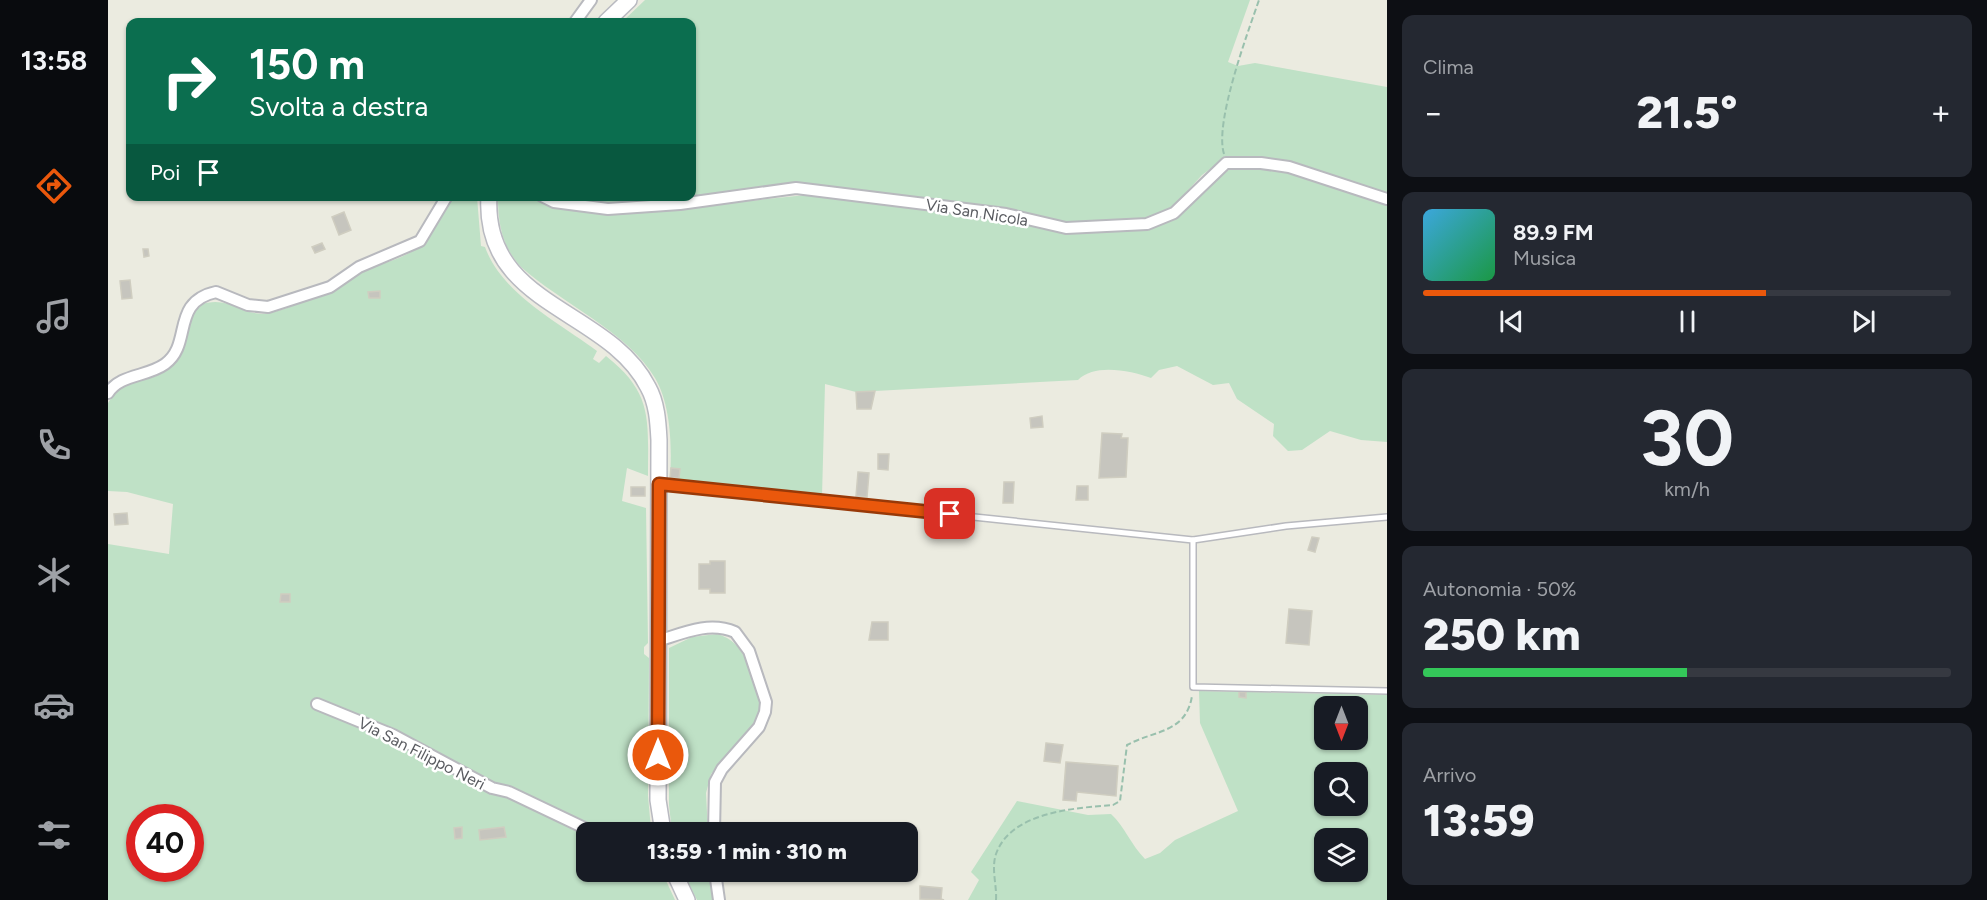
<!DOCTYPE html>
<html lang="it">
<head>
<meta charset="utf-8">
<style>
	:root { --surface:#171b24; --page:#242831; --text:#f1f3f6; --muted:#9ea1a6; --line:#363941; --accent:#ea580c }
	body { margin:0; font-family:Figtree,sans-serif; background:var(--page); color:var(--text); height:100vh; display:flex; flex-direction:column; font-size:22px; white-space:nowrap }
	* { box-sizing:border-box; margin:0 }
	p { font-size:20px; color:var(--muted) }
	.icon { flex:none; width:33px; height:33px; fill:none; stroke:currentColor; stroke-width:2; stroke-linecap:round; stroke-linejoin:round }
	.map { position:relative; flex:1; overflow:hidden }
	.details { display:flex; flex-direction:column; gap:15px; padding:15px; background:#0d0f14; width:600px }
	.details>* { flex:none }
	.banner { position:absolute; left:18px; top:18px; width:570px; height:183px; border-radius:12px; box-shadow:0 2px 4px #0004; background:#0b6e4f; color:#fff; overflow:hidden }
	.needle { width:39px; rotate:180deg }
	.buttons { position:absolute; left:1206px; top:696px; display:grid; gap:12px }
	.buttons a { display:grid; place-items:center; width:54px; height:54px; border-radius:12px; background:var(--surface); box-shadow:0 2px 4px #0004; font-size:30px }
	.speed { position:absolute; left:18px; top:804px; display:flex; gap:12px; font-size:30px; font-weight:700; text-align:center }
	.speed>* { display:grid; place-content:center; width:78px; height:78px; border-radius:50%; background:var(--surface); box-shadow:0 2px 4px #0004; line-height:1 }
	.speed .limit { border:9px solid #d22; background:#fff; color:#111 }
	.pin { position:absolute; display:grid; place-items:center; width:51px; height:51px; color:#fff; margin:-26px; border-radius:12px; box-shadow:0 3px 9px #0006 }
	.me { position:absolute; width:66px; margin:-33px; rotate:0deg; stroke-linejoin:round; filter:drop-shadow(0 0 4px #0008) }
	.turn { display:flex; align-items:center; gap:21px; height:126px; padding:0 24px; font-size:27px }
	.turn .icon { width:78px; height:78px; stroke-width:2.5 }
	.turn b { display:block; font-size:42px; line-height:51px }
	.then { display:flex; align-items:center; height:57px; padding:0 24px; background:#0003; gap:12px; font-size:22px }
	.big { font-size:45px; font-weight:800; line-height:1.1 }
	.details .tile { flex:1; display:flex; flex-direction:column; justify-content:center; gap:9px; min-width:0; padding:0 21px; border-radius:12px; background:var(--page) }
	.details .dial { align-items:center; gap:0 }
	.dial b { font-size:78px; line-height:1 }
	.song { display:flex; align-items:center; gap:18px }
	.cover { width:72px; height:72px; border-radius:9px; background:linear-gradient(135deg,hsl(200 70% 55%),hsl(140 70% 35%)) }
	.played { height:6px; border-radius:3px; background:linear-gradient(90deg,var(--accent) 65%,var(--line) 65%) }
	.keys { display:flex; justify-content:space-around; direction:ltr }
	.heat { display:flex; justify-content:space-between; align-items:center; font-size:33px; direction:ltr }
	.charge { height:9px; border-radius:4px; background:linear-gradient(90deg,#34c759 50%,var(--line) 0) }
	.trip { position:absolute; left:468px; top:822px; width:342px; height:60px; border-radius:12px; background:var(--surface); box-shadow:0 2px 4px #0004; font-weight:800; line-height:60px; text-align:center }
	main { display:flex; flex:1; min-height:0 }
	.tab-bar { display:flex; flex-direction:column; width:108px; justify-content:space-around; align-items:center; background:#090b0e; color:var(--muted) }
	.tab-bar .icon { width:42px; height:42px }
	.tab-bar .selected { color:var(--accent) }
	.tab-bar b { font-size:27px; color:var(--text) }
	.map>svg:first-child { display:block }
	.green { fill:#bfe1c6; fill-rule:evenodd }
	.building { fill:#c6c5be; stroke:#cfcdc0; stroke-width:1.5 }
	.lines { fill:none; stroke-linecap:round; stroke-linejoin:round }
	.lane-casing { stroke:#b8b9be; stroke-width:8 }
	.street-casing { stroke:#b8b9be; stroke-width:14 }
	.secondary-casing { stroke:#b9bac1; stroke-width:18 }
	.path { stroke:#99c0ad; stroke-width:2; stroke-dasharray:6 3; stroke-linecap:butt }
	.lane { stroke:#fff; stroke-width:5 }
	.street { stroke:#fff; stroke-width:10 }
	.secondary { stroke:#fff; stroke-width:15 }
	.route-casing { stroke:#983908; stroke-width:15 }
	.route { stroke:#ea580c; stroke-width:10 }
	.labels { text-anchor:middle; stroke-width:5; stroke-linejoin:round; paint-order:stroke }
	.street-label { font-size:16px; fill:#595b60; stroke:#fff }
</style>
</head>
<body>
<main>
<nav class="tab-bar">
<b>13:58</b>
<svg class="icon selected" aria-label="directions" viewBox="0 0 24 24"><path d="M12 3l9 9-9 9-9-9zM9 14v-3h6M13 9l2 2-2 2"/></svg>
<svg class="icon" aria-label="music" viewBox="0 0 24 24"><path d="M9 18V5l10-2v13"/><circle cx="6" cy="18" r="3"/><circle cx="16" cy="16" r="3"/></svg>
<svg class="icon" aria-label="phone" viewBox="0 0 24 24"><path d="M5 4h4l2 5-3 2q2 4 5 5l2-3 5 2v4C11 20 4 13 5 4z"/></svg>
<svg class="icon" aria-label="climate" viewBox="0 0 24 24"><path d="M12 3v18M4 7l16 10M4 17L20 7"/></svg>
<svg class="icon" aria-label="car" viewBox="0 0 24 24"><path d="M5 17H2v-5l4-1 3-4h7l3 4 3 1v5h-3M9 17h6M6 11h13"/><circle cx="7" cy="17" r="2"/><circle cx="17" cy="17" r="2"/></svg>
<svg class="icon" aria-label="filters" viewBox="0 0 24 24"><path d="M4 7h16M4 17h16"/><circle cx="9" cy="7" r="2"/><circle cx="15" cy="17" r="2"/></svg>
</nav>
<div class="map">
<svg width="1279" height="900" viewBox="0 0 1279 900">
	<rect width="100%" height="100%" fill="#ebebe0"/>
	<g class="green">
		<polygon points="537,0 1142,0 1120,62 1130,66 1147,63 1279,87 1279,193 1184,162 1157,158 1124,157 1113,161 1094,175 1063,209 1035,221 960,225 687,185 573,201 501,205 446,197 584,196 584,22 514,22"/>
		<path d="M1127 166 1163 167 1279 205V442L1253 440 1222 431 1194 450 1180 451 1165 436 1166 424 1129 399 1121 383 1105 385 1069 366 1051 370 1043 378C1023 371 987 363 970 380L767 391 748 392 717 384 714 496 566 482 562 478C564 447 563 405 547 378 521 333 452 302 413 267 394 247 390 223 390 197H425L447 205 573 208 708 194 884 217 959 232 1048 226 1071 213 1102 182Z"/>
		<path d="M344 197H369L373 246 377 247C394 294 450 322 489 351L485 359 491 363 498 356C545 393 540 419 540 476L519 468 514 501 538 508 540 643 536 647V654L541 658 540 796 543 829V832H478V872H554L567 900H0V544L61 554 65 504 19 492 0 491V403L13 383C83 377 64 351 91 305 124 294 133 318 161 313 193 307 220 286 248 273 270 263 292 262 311 246 325 236 334 211 344 197ZM32 818H82V868H32Z"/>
		<path d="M609 634C639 641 643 677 652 703L649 721 603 774 598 793 600 832H564L561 805V648L584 637Z"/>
		<path d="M1091 691 1279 695V900H860L871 880 863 872 909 801 980 815 1003 814C1017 827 1023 845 1037 859L1052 853 1067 840 1130 811 1092 723ZM1216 706H1250V740H1216ZM1216 772H1250V806H1216ZM1216 838H1250V872H1216Z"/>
		<polygon points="575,872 601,872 606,900 589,900"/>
	</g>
	<g class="building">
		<polygon points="236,212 243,230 231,235 224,217"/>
		<polygon points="214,243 217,249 207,253 204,247"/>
		<polygon points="35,249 40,249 41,256 36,257"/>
		<polygon points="22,280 24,298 14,299 12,281"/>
		<polygon points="272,291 272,298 261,298 260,292"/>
		<polygon points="767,391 763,409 749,409 748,392"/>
		<polygon points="934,416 935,427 923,428 922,418"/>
		<polygon points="994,433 1014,434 1013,438 1020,438 1018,477 991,478"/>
		<polygon points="770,454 781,454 780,470 770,469"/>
		<polygon points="563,468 572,469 571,478 562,478"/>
		<polygon points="750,472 761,473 759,497 748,496"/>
		<polygon points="896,482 906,482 905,503 895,503"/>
		<polygon points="969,486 980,486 980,500 968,500"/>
		<rect x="523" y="487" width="14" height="9"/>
		<polygon points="19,513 20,524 7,525 6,514"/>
		<polygon points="1204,537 1211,538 1207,552 1200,550"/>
		<polygon points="602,561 617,561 617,593 602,593 602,589 591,589 591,564 602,564"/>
		<polygon points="173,594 182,594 182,602 172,602"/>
		<polygon points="1181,609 1204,611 1201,645 1178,643"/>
		<polygon points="764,622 780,622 780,640 761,640"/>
		<polygon points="1131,692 1138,692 1138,698 1131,697"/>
		<polygon points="938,743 955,745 952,763 936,761"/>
		<polygon points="958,762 1010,766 1008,796 969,792 968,801 955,800"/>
		<polygon points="354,827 354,838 347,839 346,828"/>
		<polygon points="396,827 398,837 372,840 371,830"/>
		<polygon points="812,886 834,888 833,899 836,900 812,899"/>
	</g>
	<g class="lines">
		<g class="lane-casing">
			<g id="lane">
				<polyline points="552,484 1085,540 1178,526 1279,517"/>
				<polyline points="1085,540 1085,687 1279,691"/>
			</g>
		</g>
		<g class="street-casing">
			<g id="street">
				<polyline points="467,22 483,0"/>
				<polyline points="434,196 446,202 500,209 572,204 688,188 898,214 958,228 1039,224 1066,213 1118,163 1153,163 1181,167 1279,199"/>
				<path d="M0 393C12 374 39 377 57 364 85 344 62 302 108 292L140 305 160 307 222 287 251 267 312 241 339 196"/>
				<path d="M550 641C575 633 601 621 627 632L641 651 658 702 657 712 651 727 614 769 607 782 606 832"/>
				<polyline points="209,704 285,735 384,788 401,792 485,832"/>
				<polyline points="607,872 611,900"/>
			</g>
		</g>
		<g class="secondary-casing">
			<g id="secondary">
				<polyline points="498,22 521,0"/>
				<path d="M381 196C374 307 500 308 540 387 549 403 550 422 551 440L550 800 555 832"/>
				<polyline points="566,872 579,900"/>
			</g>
		</g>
		<g class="path">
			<path d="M1116 154C1106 123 1140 32 1151 0"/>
			<path d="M888 900C889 885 883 869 888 854 903 811 969 808 1005 805L1012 801 1019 745C1047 730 1078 733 1084 696"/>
		</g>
		<use href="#lane" class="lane"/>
		<use href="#street" class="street"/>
		<use href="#secondary" class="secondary"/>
	</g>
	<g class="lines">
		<g class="route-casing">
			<polyline id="route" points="550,755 551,484 842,514"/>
		</g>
		<use href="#route" class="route"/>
	</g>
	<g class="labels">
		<g class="street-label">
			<text transform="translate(869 212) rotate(9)" y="6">Via San Nicola</text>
			<text transform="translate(314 753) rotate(27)" y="6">Via San Filippo Neri</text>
		</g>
	</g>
</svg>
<div class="buttons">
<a><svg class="needle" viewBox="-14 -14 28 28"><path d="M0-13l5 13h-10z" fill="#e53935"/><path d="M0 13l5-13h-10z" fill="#9ea1a6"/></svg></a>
<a><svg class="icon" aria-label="search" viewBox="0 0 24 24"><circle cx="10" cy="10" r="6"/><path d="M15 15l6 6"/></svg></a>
<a><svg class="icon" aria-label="layers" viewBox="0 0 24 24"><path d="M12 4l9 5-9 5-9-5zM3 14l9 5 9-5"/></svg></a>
</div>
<div class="speed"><div class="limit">40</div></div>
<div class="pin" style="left:842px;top:514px;background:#d93025"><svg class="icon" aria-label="arrive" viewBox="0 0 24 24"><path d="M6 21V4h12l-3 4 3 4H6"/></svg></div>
<svg class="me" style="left:550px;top:755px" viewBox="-20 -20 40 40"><circle r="17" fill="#ea580c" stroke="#fff" stroke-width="3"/><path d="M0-11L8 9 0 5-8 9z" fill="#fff"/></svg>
<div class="trip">13:59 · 1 min · 310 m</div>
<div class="banner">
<div class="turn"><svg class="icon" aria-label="right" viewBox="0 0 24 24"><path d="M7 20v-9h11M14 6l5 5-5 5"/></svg><div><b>150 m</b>Svolta a destra</div></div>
<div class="then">Poi<svg class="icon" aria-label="arrive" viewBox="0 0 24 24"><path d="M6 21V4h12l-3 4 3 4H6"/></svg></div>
</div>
</div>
<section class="details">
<div class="tile"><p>Clima</p>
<div class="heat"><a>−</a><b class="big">21.5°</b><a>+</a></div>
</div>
<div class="tile">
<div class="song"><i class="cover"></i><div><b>89.9 FM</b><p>Musica</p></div></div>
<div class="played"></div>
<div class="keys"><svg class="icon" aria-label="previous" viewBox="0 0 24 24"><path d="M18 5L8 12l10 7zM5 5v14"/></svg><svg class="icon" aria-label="pause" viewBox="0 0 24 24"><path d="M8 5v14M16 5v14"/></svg><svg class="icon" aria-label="next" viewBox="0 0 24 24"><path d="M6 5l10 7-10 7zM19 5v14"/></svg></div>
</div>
<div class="tile dial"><b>30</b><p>km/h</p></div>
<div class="tile"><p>Autonomia · 50%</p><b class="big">250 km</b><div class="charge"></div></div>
<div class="tile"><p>Arrivo</p><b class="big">13:59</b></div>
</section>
</main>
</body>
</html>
